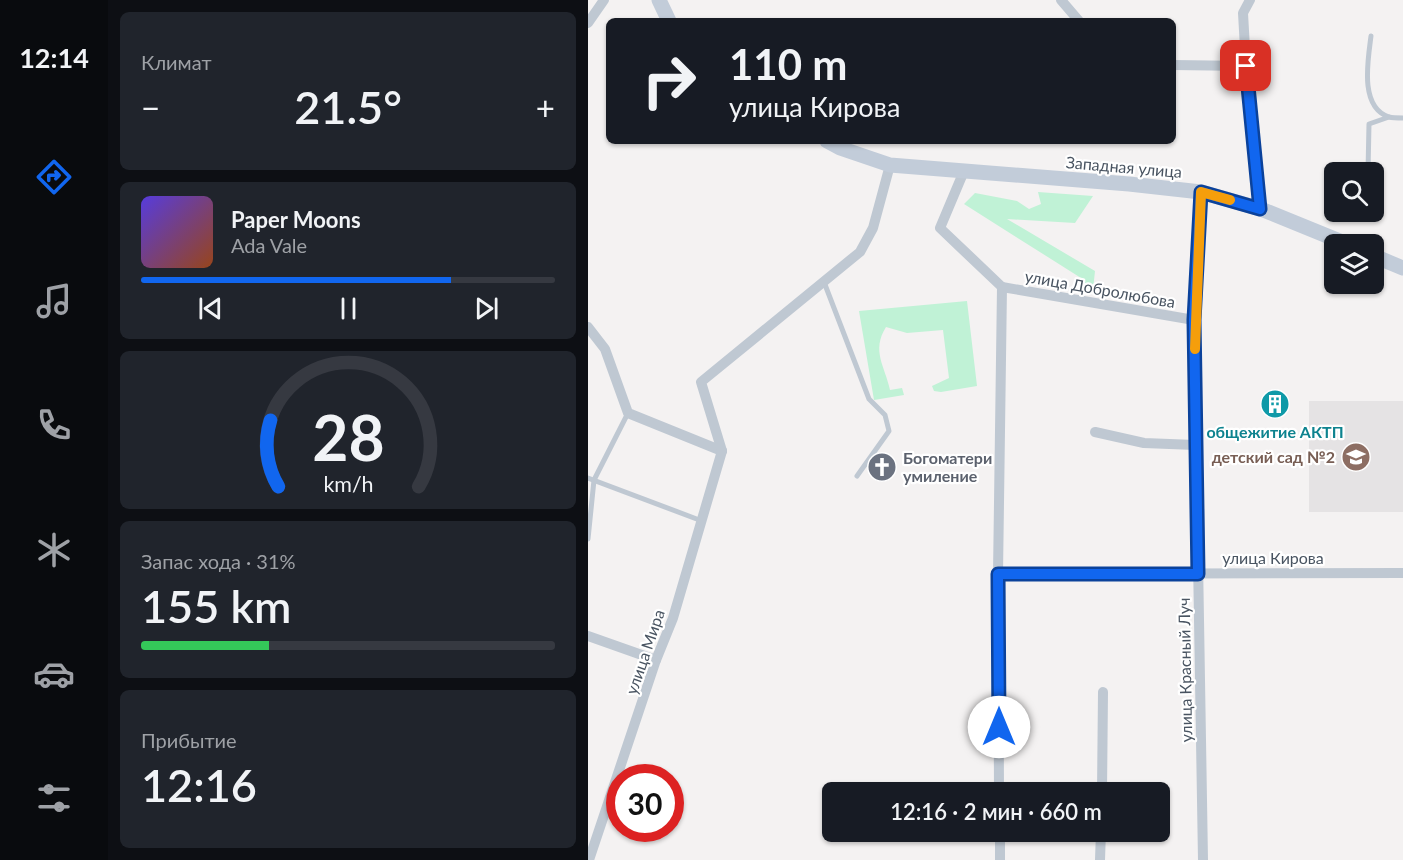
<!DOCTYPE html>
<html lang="ru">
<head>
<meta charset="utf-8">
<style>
	:root { --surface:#171b24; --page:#20242c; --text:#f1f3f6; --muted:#9ea1a6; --line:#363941; --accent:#1166ef }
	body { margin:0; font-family:Lato,sans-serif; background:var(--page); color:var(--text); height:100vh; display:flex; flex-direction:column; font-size:22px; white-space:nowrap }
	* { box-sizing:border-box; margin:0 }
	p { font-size:20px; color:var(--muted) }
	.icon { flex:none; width:33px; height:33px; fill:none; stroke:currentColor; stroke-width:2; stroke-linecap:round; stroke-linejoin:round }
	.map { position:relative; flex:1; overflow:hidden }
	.side { display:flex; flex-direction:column; gap:12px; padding:12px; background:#0d0f14; width:480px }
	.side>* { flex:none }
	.guide { position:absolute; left:18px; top:18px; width:570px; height:126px; border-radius:9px; box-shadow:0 2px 4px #0004; background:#171b24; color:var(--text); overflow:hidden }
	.tools { position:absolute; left:736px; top:162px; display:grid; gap:12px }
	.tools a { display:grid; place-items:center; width:60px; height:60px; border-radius:9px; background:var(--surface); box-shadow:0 2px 4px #0004; font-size:30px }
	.speed { position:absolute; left:18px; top:764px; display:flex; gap:12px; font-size:30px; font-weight:700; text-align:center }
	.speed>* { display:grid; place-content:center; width:78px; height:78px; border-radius:50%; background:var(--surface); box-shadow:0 2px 4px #0004; line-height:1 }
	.speed .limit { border:9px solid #d22; background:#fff; color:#111 }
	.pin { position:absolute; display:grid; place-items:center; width:51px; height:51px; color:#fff; margin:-26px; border-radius:12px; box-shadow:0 3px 9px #0006 }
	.me { position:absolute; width:66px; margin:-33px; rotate:0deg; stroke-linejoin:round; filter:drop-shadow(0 0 4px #0008) }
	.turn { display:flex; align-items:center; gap:21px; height:126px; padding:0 24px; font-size:27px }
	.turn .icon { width:78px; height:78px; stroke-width:2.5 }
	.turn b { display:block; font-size:42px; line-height:51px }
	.big { font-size:45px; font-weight:600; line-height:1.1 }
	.side .widget { flex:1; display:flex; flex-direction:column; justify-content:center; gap:9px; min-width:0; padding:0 21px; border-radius:9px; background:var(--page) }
	.side .dial { align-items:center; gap:0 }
	.dial svg { height:156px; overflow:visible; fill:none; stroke:var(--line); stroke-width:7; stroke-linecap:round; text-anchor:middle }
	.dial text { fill:var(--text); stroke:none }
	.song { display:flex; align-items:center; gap:18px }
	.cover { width:72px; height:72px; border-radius:9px; background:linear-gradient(135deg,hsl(250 70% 55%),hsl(20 70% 35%)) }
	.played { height:6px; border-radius:3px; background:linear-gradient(90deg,var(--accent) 75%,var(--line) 75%) }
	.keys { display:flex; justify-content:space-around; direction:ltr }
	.heat { display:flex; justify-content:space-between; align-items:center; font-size:33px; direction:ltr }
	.charge { height:9px; border-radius:4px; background:linear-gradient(90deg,#34c759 31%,var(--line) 0) }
	.trip { position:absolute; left:234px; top:782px; width:348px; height:60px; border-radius:9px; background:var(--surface); box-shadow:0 2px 4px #0004; font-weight:600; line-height:60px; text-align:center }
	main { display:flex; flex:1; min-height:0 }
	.dock { display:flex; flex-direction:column; width:108px; justify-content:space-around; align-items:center; background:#090b0e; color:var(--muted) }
	.dock .icon { width:42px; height:42px }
	.dock .selected { color:var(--accent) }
	.dock b { font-size:27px; color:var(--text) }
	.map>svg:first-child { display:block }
	.education { fill:#e5e3e4 }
	.green { fill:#c0f2d6 }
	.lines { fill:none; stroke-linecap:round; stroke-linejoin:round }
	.lane { stroke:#bfc8d2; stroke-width:5 }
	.street { stroke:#bfc8d2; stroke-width:10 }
	.secondary { stroke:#c2ccd9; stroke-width:15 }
	.route-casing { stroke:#0b429b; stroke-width:15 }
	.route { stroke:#1166ef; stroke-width:10 }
	.slow { stroke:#f59e0b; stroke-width:10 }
	.labels { text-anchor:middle; stroke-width:4.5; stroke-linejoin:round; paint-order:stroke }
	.street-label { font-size:16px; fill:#495461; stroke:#fff }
	.culture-label { font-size:16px; font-weight:bold; fill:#0d838f; stroke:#fff }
	.education-label { font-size:16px; font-weight:bold; fill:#785e54; stroke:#fff; text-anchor:end }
	.worship-label { font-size:16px; font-weight:bold; fill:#5b616d; stroke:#fff; text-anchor:start }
</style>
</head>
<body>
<main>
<nav class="dock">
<b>12:14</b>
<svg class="icon selected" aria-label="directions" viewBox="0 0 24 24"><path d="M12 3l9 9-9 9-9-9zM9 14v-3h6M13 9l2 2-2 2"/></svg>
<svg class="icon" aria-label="music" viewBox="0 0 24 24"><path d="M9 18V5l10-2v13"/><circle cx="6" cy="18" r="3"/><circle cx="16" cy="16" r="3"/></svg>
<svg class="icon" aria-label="phone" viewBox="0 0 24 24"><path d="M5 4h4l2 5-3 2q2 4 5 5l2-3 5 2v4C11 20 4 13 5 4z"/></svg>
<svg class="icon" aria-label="climate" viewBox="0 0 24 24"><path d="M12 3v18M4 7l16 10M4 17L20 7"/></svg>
<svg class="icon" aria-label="car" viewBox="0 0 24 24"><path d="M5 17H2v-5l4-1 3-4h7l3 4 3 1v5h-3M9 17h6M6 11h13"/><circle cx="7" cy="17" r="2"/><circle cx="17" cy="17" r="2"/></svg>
<svg class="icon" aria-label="filters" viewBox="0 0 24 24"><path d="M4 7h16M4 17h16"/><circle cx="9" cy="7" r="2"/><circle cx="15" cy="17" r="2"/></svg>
</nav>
<section class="side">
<div class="widget"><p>Климат</p>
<div class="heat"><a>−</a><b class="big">21.5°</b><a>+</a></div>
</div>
<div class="widget">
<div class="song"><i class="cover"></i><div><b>Paper Moons</b><p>Ada Vale</p></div></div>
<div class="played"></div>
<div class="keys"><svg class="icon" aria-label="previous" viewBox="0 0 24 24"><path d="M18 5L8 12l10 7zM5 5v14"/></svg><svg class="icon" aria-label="pause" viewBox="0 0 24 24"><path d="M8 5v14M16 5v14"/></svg><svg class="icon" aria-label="next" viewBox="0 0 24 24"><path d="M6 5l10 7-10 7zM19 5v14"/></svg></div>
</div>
<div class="widget dial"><svg viewBox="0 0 100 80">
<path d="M14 69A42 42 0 1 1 86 69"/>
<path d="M14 69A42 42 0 0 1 10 35" stroke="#1166ef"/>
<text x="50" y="56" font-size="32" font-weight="700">28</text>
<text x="50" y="72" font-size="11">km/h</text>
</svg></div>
<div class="widget"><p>Запас хода · 31%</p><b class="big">155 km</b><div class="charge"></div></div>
<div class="widget"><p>Прибытие</p><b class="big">12:16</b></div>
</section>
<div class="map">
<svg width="815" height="860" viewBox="0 0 815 860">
	<rect width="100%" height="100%" fill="#f4f2f2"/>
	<rect class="education" x="721" y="401" width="94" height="111"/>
	<g class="green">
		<polygon points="450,192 505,196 487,223 419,219 507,271 505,290 493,287 493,278 376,204 387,193 429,201 441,209 453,204"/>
		<path d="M379 301 389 386 353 392 346 391 344 386 361 378 355 330 319 333 298 327C283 351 297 366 302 390L314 388 316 395 286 400 271 311Z"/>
	</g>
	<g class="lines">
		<g class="lane">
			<path d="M783 36C780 60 771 107 801 117 805 118 811 118 815 118"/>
			<polyline points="780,172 781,124 801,117"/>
			<polyline points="236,282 281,399 297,415 301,431 269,476"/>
			<polyline points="0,478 114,521"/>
			<polyline points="0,539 6,480 40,413"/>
		</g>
		<g class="street">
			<polyline points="473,0 491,21"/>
			<polyline points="662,0 655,13 658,66 673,209"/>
			<polyline points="0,23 16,0"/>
			<polyline points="585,65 658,66"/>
			<polyline points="376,171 352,228 414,287"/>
			<polyline points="613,192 606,320 615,860"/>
			<polyline points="0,327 17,349 40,413 134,451"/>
			<polyline points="507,432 556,443 607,445"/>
			<polyline points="134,451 113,382 272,252 285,228 302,165"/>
			<polyline points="410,574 815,573"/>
			<polyline points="0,636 68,660"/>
			<polyline points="411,792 410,574 414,287 606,320"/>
			<polyline points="514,792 515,692"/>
			<polyline points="412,831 412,860"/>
			<polyline points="1,860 68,660 85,618 134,451"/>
			<polyline points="512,860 513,831"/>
		</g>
		<g class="secondary">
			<polyline points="71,0 81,21"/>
			<polyline points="239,141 252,148 302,165 541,184 613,192 673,209 759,244"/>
			<polyline points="786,256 815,268"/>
		</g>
	</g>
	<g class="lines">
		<g class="route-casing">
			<polyline id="route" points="411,727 410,574 610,574 606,320 613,192 672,209 658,66"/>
		</g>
		<use href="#route" class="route"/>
		<polyline class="slow" points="607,349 613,192 642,200"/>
	</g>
	<defs>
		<g id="building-disc" transform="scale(1.5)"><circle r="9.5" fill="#0f9aa8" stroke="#fff"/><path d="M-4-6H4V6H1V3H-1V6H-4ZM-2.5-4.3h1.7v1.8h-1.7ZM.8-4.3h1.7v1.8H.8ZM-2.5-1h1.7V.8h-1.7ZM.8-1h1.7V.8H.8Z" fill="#fff"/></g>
		<g id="school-disc" transform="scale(1.5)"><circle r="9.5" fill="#8d6e63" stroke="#fff"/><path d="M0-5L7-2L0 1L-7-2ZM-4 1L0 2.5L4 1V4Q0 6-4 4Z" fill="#fff"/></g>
		<g id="church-disc" transform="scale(1.5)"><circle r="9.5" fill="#6b7280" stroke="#fff"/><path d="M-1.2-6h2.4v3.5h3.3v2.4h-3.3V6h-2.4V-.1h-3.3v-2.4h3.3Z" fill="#fff"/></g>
	</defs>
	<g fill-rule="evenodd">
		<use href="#building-disc" x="687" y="404"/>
		<use href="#school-disc" x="768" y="457"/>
		<use href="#church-disc" x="294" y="467"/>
	</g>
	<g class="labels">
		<g class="street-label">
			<text transform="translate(536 167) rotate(5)" y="6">Западная улица</text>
			<text transform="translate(512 289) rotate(10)" y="6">улица Добролюбова</text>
			<text x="685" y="564">улица Кирова</text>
			<text transform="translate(57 652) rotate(-71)" y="6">улица Мира</text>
			<text transform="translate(597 670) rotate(-91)" y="6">улица Красный Луч</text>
		</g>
		<g class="culture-label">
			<text x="687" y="438">общежитие АКТП</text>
		</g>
		<g class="education-label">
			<text x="747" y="463">детский сад №2</text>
		</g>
		<g class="worship-label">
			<text x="315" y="464">Богоматери<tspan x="315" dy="18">умиление</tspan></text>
		</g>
	</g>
</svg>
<div class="tools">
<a><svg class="icon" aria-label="search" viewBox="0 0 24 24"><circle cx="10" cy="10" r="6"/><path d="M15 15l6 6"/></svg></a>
<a><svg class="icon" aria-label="layers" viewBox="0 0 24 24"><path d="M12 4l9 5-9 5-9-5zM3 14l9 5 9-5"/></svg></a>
</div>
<div class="speed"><div class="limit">30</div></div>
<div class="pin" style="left:658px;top:66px;background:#d93025"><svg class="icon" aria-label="arrive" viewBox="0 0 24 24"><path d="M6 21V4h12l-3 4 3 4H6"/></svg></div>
<svg class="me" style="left:411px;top:727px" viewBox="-20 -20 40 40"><circle r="19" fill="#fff"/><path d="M0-13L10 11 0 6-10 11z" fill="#1166ef"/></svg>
<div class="trip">12:16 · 2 мин · 660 m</div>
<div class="guide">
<div class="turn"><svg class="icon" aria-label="right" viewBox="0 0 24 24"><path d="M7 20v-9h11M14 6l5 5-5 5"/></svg><div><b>110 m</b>улица Кирова</div></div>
</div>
</div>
</main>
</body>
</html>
